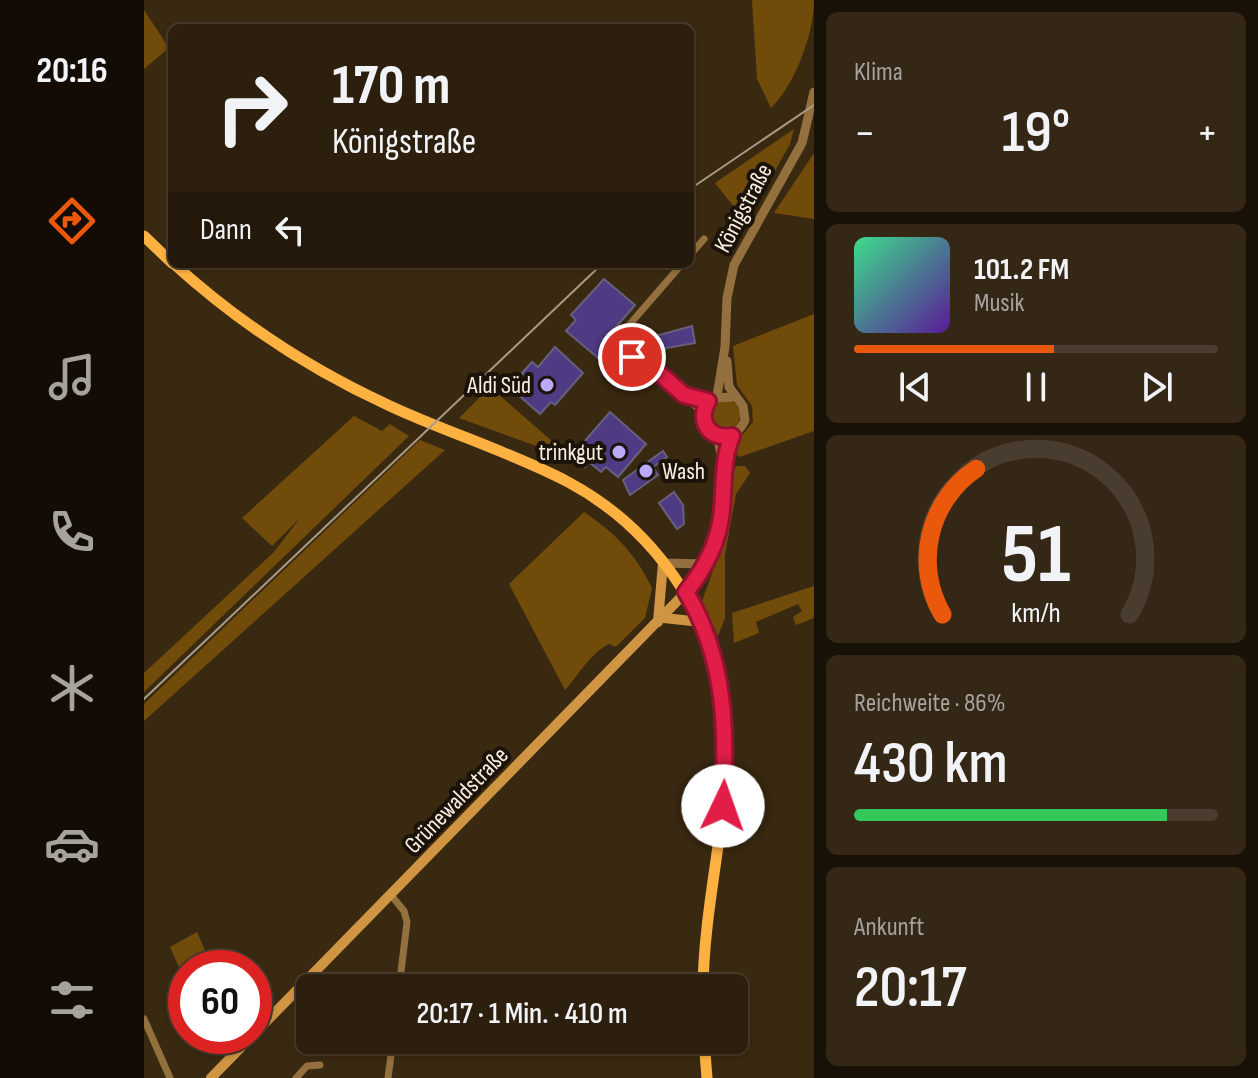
<!DOCTYPE html>
<html lang="de">
<head>
<meta charset="utf-8">
<style>
	:root { --surface:#2c1f0d; --page:#342716; --text:#f1f3f6; --muted:#a6a29d; --line:#483d2e; --accent:#ea580c }
	body { margin:0; font-family:"Sofia Sans Condensed",sans-serif; background:var(--page); color:var(--text); height:100vh; display:flex; flex-direction:column; font-size:30px; white-space:nowrap }
	* { box-sizing:border-box; margin:0 }
	p { font-size:26px; color:var(--muted) }
	.icon { flex:none; width:44px; height:44px; fill:none; stroke:currentColor; stroke-width:2; stroke-linecap:round; stroke-linejoin:round }
	.map { position:relative; flex:1; overflow:hidden }
	.panel { display:flex; flex-direction:column; gap:12px; padding:12px; background:#181107; width:444px }
	.panel>* { flex:none }
	.top-card { position:absolute; left:24px; top:24px; width:526px; height:244px; border-radius:12px; box-shadow:0 2px 6px #0004,0 0 0 2px var(--line); background:#2c1f0d; color:var(--text); overflow:hidden }
	.speed { position:absolute; left:24px; top:950px; display:flex; gap:16px; font-size:40px; font-weight:700; text-align:center }
	.speed>* { display:grid; place-content:center; width:104px; height:104px; border-radius:50%; background:var(--surface); box-shadow:0 2px 6px #0004,0 0 0 2px var(--line); line-height:1 }
	.speed .limit { border:12px solid #d22; background:#fff; color:#111 }
	.pin { position:absolute; display:grid; place-items:center; width:68px; height:68px; color:#fff; margin:-34px; border:4px solid #fff; border-radius:50%; box-shadow:0 2px 8px #0007 }
	.me { position:absolute; width:88px; margin:-44px; rotate:3deg; stroke-linejoin:round; filter:drop-shadow(0 0 6px #0008) }
	.turn { display:flex; align-items:center; gap:28px; height:168px; padding:0 32px; font-size:36px }
	.turn .icon { width:104px; height:104px; stroke-width:2.5 }
	.turn b { display:block; font-size:56px; line-height:68px }
	.then { display:flex; align-items:center; height:76px; padding:0 32px; background:#0003; gap:16px; font-size:30px }
	.big { font-size:60px; font-weight:600; line-height:1.1 }
	.panel .card { flex:1; display:flex; flex-direction:column; justify-content:center; gap:12px; min-width:0; padding:0 28px; border-radius:12px; background:var(--page) }
	.panel .dial { align-items:center; gap:0 }
	.dial svg { height:208px; overflow:visible; fill:none; stroke:var(--line); stroke-width:7; stroke-linecap:round; text-anchor:middle }
	.dial text { fill:var(--text); stroke:none }
	.song { display:flex; align-items:center; gap:24px }
	.cover { width:96px; height:96px; border-radius:12px; background:linear-gradient(135deg,hsl(150 70% 55%),hsl(270 70% 35%)) }
	.played { height:8px; border-radius:4px; background:linear-gradient(90deg,var(--accent) 55%,var(--line) 55%) }
	.keys { display:flex; justify-content:space-around; direction:ltr }
	.heat { display:flex; justify-content:space-between; align-items:center; font-size:44px; direction:ltr }
	.charge { height:12px; border-radius:6px; background:linear-gradient(90deg,#34c759 86%,var(--line) 0) }
	.trip { position:absolute; left:152px; top:974px; width:452px; height:80px; border-radius:12px; background:var(--surface); box-shadow:0 2px 6px #0004,0 0 0 2px var(--line); font-weight:600; line-height:80px; text-align:center }
	main { display:flex; flex:1; min-height:0 }
	.dock { display:flex; flex-direction:column; width:144px; justify-content:space-around; align-items:center; background:#120c05; color:var(--muted) }
	.dock .icon { width:56px; height:56px }
	.dock .on { color:var(--accent) }
	.dock b { font-size:36px; color:var(--text) }
	.map>svg:first-child { display:block }
	.green { fill:#714b0a }
	.building { fill:#4f3b84; stroke:#66607d; stroke-width:2 }
	.lines { fill:none; stroke-linecap:round; stroke-linejoin:round }
	.minor { stroke:#94703f; stroke-width:7 }
	.tertiary { stroke:#94703f; stroke-width:9 }
	.secondary { stroke:#cf9542; stroke-width:10 }
	.primary { stroke:#fdb140; stroke-width:11 }
	.tram { stroke:#a99b88; stroke-width:2 }
	.route-casing { stroke:#92132f; stroke-width:20 }
	.route { stroke:#e11d48; stroke-width:14 }
	.poi-dot { fill:#baaaf7; stroke:#1b1309; stroke-width:3 }
	.labels { text-anchor:middle; stroke-width:8; stroke-linejoin:round; paint-order:stroke }
	.street-label { font-size:24px; fill:#fbefe1; stroke:#1b1309 }
	.poi-label { font-size:24px; fill:#fbefe1; stroke:#1b1309; text-anchor:end }
</style>
</head>
<body>
<main>
<nav class="dock">
<b>20:16</b>
<svg class="icon on" aria-label="directions" viewBox="0 0 24 24"><path d="M12 3l9 9-9 9-9-9zM9 14v-3h6M13 9l2 2-2 2"/></svg>
<svg class="icon" aria-label="music" viewBox="0 0 24 24"><path d="M9 18V5l10-2v13"/><circle cx="6" cy="18" r="3"/><circle cx="16" cy="16" r="3"/></svg>
<svg class="icon" aria-label="phone" viewBox="0 0 24 24"><path d="M5 4h4l2 5-3 2q2 4 5 5l2-3 5 2v4C11 20 4 13 5 4z"/></svg>
<svg class="icon" aria-label="climate" viewBox="0 0 24 24"><path d="M12 3v18M4 7l16 10M4 17L20 7"/></svg>
<svg class="icon" aria-label="car" viewBox="0 0 24 24"><path d="M5 17H2v-5l4-1 3-4h7l3 4 3 1v5h-3M9 17h6M6 11h13"/><circle cx="7" cy="17" r="2"/><circle cx="17" cy="17" r="2"/></svg>
<svg class="icon" aria-label="filters" viewBox="0 0 24 24"><path d="M4 7h16M4 17h16"/><circle cx="9" cy="7" r="2"/><circle cx="15" cy="17" r="2"/></svg>
</nav>
<div class="map">
<svg width="670" height="1078" viewBox="0 0 670 1078">
	<rect width="100%" height="100%" fill="#3a2911"/>
	<g class="green">
		<path d="M608 0H670C670 34 651 84 627 108L613 79Z"/>
		<polygon points="0,10 25,48 0,69"/>
		<polygon points="650,129 646,144 602,222 571,183"/>
		<polygon points="670,153 670,219 630,213"/>
		<polygon points="670,314 670,431 596,457 591,454 592,442 609,422 608,406 593,385 589,346"/>
		<polygon points="346,387 417,449 428,459 315,418"/>
		<circle cx="580" cy="415" r="16"/>
		<polygon points="210,416 238,431 246,424 265,436 0,692 0,673 130,552 156,518 128,546 98,518"/>
		<polygon points="276,440 301,450 0,721 0,704"/>
		<polygon points="593,466 601,466 606,473 592,494 581,555 581,618 574,636 558,601 579,543 587,472"/>
		<path d="M440 512C471 533 492 554 508 588L501 618 472 647 465 644C445 654 436 674 421 690L365 584Z"/>
		<polygon points="670,586 670,618 652,625 649,617 658,611 654,604 612,622 615,633 590,643 588,613"/>
		<polygon points="53,932 69,968 42,968 42,983 26,947"/>
	</g>
	<g class="building">
		<polygon points="460,279 491,305 466,334 477,343 460,363 422,331 432,320 427,315"/>
		<polygon points="548,326 551,343 511,350 508,337"/>
		<polygon points="411,347 439,373 411,405 407,402 396,414 372,393 384,378 378,373 388,362 394,367"/>
		<polygon points="466,412 502,444 474,477 462,467 457,472 445,462 441,467 428,456"/>
		<polygon points="519,451 523,457 509,467 514,475 486,495 479,480"/>
		<polygon points="530,492 539,505 540,524 533,529 515,503"/>
	</g>
	<g class="lines">
		<g class="minor">
			<polyline points="546,255 560,239"/>
			<polyline points="488,357 499,359 559,413"/>
			<polyline points="482,371 488,357 486,324 538,264"/>
			<polyline points="542,395 564,401"/>
			<polyline points="247,895 260,911 263,922 255,988"/>
			<polyline points="0,1019 26,1078"/>
			<polyline points="152,1078 163,1066 176,1065"/>
			<polyline points="244,1078 249,1040"/>
		</g>
		<g class="tertiary">
			<polyline points="573,396 581,347 583,298 590,265 658,143 670,92"/>
			<polyline points="573,436 580,466"/>
			<polyline points="588,436 567,433 559,413 568,398 589,397"/>
			<polyline points="519,563 561,564"/>
			<path d="M542 592C587 538 569 503 584 445 587 434 597 431 601 420L599 406 585 387 583 361"/>
		</g>
		<g class="secondary">
			<polyline points="520,618 557,622"/>
			<polyline points="514,622 519,563"/>
			<polyline points="110,1034 542,592"/>
			<polyline points="67,1078 108,1036"/>
		</g>
		<g class="primary">
			<polyline points="0,236 28,263"/>
			<path d="M30 264C94 322 167 370 246 406 304 433 367 452 424 482 516 531 582 631 583 736 584 821 560 903 559 988"/>
			<polyline points="560,1040 563,1078"/>
		</g>
		<g class="tram">
			<polyline points="546,189 670,105"/>
			<polyline points="0,699 458,264"/>
		</g>
	</g>
	<g class="lines">
		<g class="route-casing">
			<path id="route" d="M488 357 499 359 540 395 564 401C553 421 565 440 588 436 577 462 581 490 577 518 573 545 559 571 542 592 582 659 583 731 579 806"/>
		</g>
		<use href="#route" class="route"/>
	</g>
	<g class="poi-dot">
		<circle cx="403" cy="385" r="8"/>
		<circle cx="475" cy="452" r="8"/>
		<circle cx="502" cy="471" r="8"/>
	</g>
	<g class="labels">
		<g class="street-label">
			<text transform="translate(599 208) rotate(-62)" y="8">Königstraße</text>
			<text transform="translate(312 800) rotate(-46)" y="8">Grünewaldstraße</text>
		</g>
		<g class="poi-label">
			<text x="387" y="393">Aldi Süd</text>
			<text x="459" y="460">trinkgut</text>
			<text x="518" y="479" text-anchor="start">Wash</text>
		</g>
	</g>
</svg>
<div class="speed"><div class="limit">60</div></div>
<div class="pin" style="left:488px;top:357px;background:#d93025"><svg class="icon" aria-label="arrive" viewBox="0 0 24 24"><path d="M6 21V4h12l-3 4 3 4H6"/></svg></div>
<svg class="me" style="left:579px;top:806px" viewBox="-20 -20 40 40"><circle r="19" fill="#fff"/><path d="M0-13L10 11 0 6-10 11z" fill="#e11d48"/></svg>
<div class="trip">20:17 · 1 Min. · 410 m</div>
<div class="top-card">
<div class="turn"><svg class="icon" aria-label="right" viewBox="0 0 24 24"><path d="M7 20v-9h11M14 6l5 5-5 5"/></svg><div><b>170 m</b>Königstraße</div></div>
<div class="then">Dann<svg class="icon" aria-label="left" viewBox="0 0 24 24"><path d="M17 20v-9H6M10 6l-5 5 5 5"/></svg></div>
</div>
</div>
<section class="panel">
<div class="card"><p>Klima</p>
<div class="heat"><a>−</a><b class="big">19°</b><a>+</a></div>
</div>
<div class="card">
<div class="song"><i class="cover"></i><div><b>101.2 FM</b><p>Musik</p></div></div>
<div class="played"></div>
<div class="keys"><svg class="icon" aria-label="previous" viewBox="0 0 24 24"><path d="M18 5L8 12l10 7zM5 5v14"/></svg><svg class="icon" aria-label="pause" viewBox="0 0 24 24"><path d="M8 5v14M16 5v14"/></svg><svg class="icon" aria-label="next" viewBox="0 0 24 24"><path d="M6 5l10 7-10 7zM19 5v14"/></svg></div>
</div>
<div class="card dial"><svg viewBox="0 0 100 80">
<path d="M14 69A42 42 0 1 1 86 69"/>
<path d="M14 69A42 42 0 0 1 27 13" stroke="#ea580c"/>
<text x="50" y="56" font-size="32" font-weight="700">51</text>
<text x="50" y="72" font-size="11">km/h</text>
</svg></div>
<div class="card"><p>Reichweite · 86%</p><b class="big">430 km</b><div class="charge"></div></div>
<div class="card"><p>Ankunft</p><b class="big">20:17</b></div>
</section>
</main>
</body>
</html>
